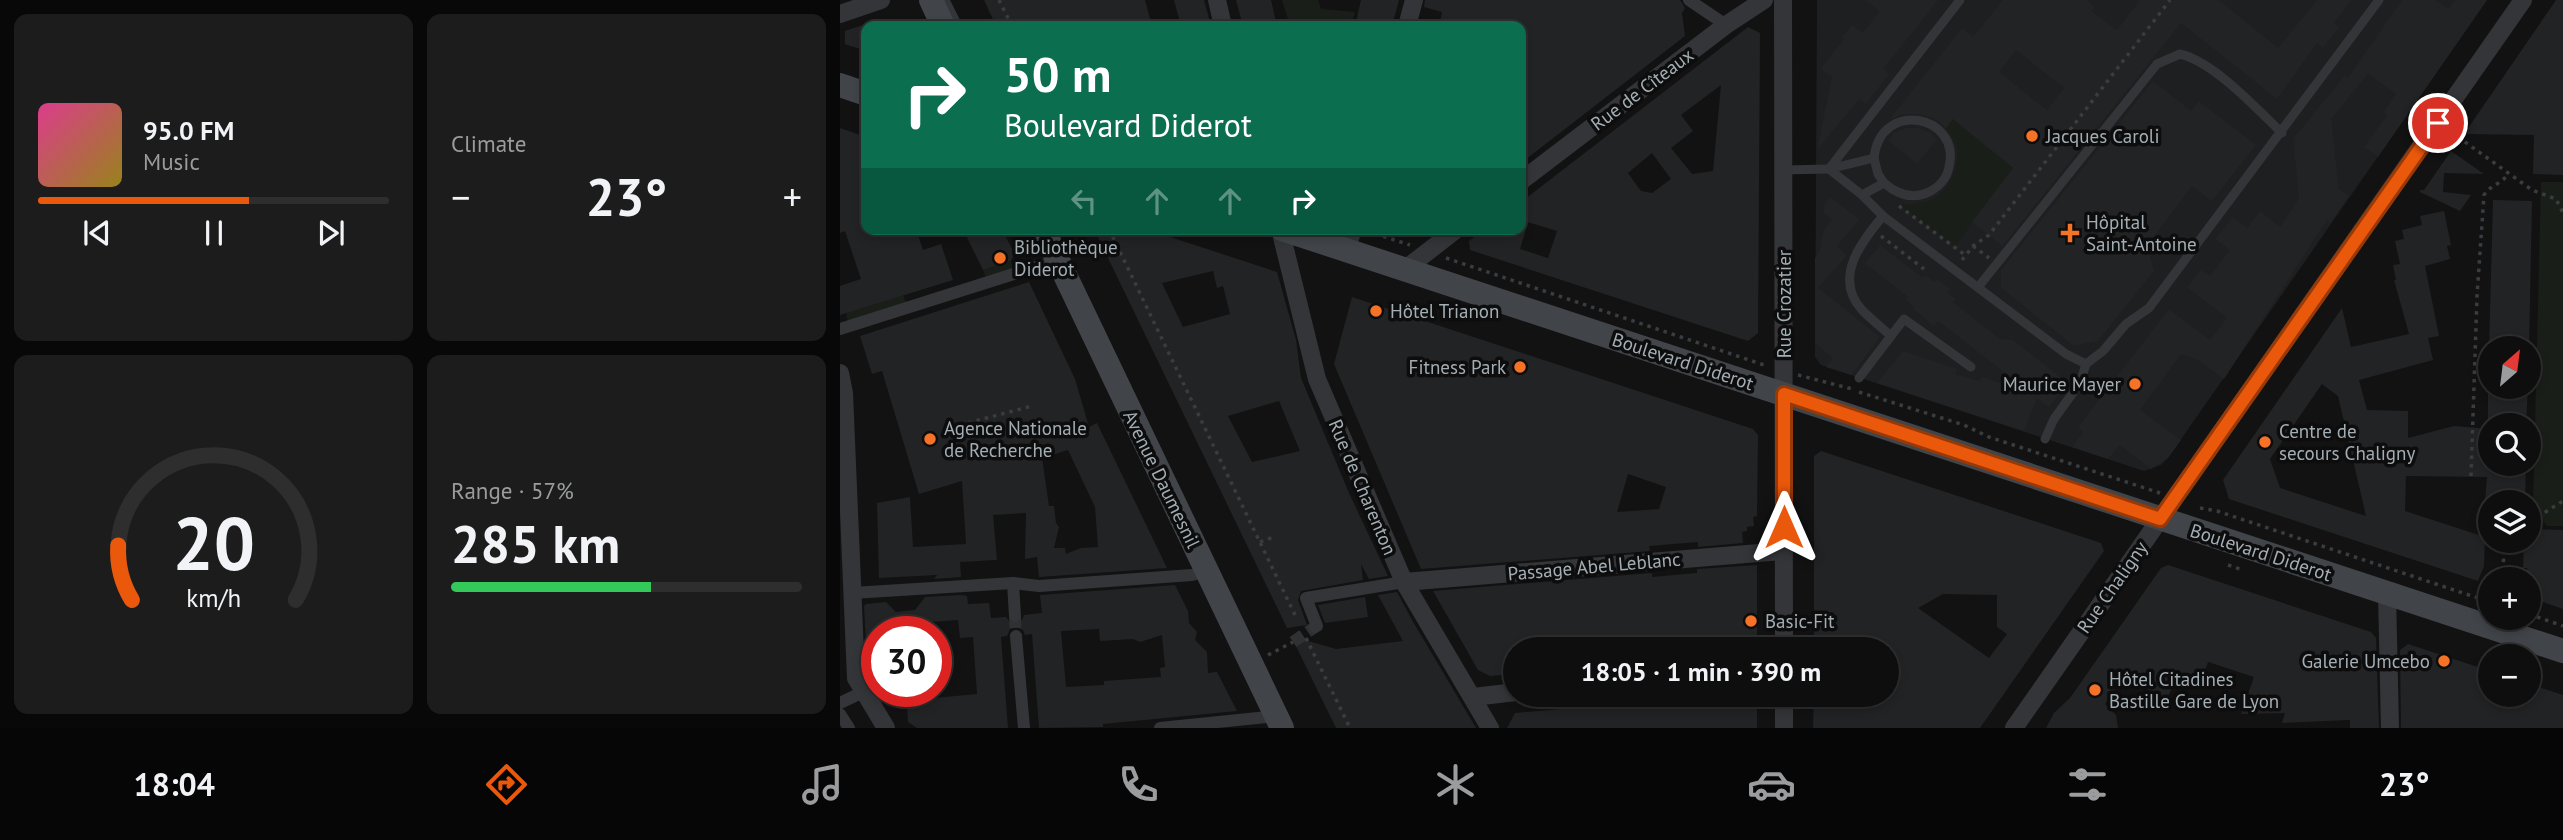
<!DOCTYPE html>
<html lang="en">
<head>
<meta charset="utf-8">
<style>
	:root { --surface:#0e0e0e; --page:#1c1c1c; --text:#f1f3f6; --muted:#9b9c9e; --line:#2e2e2e; --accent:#ea580c }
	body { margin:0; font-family:"PT Sans",sans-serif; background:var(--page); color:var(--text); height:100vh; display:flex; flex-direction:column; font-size:26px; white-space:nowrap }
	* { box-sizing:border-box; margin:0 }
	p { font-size:23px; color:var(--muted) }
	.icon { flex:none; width:38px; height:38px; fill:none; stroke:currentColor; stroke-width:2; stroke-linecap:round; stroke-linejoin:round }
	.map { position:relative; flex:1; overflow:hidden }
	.panel { display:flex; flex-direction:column; gap:14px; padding:14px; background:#080808; width:840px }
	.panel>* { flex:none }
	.banner { position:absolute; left:21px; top:21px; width:665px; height:214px; border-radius:14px; box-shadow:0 4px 10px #0003,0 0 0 2px var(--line); background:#0b6e4f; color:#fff; overflow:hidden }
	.needle { width:46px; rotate:28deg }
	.controls { position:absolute; left:1638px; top:336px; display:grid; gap:14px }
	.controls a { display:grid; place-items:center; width:63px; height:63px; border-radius:50%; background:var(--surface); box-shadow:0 4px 10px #0003,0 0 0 2px var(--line); font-size:35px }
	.speed { position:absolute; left:21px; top:616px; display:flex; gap:14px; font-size:35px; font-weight:700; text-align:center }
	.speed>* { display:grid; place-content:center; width:91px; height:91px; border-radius:50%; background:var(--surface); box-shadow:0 4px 10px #0003,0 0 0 2px var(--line); line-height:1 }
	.speed .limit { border:10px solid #d22; background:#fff; color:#111 }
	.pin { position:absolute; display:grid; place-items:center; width:60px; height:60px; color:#fff; margin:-30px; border:4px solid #fff; border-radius:50%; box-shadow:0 2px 7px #0007 }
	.me { position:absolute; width:77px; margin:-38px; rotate:0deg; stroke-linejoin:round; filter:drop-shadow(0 0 5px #0008) }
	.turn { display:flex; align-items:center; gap:24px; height:147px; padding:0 28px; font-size:32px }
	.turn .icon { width:91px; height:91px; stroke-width:2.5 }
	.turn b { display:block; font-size:49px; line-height:60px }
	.lanes { display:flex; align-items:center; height:66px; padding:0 28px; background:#0003; justify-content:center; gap:35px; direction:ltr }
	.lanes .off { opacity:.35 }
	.big { font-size:52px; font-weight:800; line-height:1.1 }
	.panel .card { flex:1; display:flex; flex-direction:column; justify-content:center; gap:10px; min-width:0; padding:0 24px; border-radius:14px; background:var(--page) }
	.panel .dial { align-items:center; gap:0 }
	.dial svg { height:182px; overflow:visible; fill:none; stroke:var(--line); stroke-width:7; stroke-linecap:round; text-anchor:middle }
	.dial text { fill:var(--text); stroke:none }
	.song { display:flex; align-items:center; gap:21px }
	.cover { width:84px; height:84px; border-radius:10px; background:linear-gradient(135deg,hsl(330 70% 55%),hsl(50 70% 35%)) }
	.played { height:7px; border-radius:4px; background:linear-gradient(90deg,var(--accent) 60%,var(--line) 60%) }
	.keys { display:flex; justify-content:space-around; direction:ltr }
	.heat { display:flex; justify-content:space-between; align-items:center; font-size:38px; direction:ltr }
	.charge { height:10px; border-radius:5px; background:linear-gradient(90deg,#34c759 57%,var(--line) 0) }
	.panel .tiles { flex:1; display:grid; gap:14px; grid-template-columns:repeat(2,1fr) }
	.trip { position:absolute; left:663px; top:637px; width:396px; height:70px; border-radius:35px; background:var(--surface); box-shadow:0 4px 10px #0003,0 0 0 2px var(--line); font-weight:800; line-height:70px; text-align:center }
	.tab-bar { display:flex; height:112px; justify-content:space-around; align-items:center; background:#060606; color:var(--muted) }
	.tab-bar .icon { width:49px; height:49px }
	.tab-bar .selected { color:var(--accent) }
	.tab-bar b { font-size:32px; color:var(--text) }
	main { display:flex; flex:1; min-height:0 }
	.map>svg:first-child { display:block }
	.built { fill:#1e1f20 }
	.green { fill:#191e18 }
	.building { fill:#222324; fill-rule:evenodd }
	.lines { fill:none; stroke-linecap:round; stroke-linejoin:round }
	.pedestrian-tunnel { stroke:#2f3133; stroke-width:12; stroke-dasharray:12 6; stroke-linecap:butt }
	.path { stroke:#393d40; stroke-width:3.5; stroke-dasharray:3.5 5; stroke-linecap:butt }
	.service { stroke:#333538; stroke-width:9 }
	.pedestrian { stroke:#333538; stroke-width:12 }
	.minor { stroke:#333538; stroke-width:18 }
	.secondary { stroke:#414549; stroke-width:24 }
	.route-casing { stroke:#983908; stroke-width:18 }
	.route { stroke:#ea580c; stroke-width:12 }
	.poi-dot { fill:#f67227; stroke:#0d0d0e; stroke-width:2.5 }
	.labels { text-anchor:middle; stroke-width:7; stroke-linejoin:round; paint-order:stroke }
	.street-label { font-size:19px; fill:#a3aeb4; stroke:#0d0d0e }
	.poi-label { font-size:19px; fill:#a3aeb4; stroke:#0d0d0e; text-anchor:start }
</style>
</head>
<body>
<main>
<section class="panel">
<div class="tiles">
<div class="card">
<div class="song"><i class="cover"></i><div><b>95.0 FM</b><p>Music</p></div></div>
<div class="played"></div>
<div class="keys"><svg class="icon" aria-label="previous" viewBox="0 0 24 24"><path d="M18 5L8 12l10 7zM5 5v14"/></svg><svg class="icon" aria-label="pause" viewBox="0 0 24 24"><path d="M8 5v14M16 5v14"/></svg><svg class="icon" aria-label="next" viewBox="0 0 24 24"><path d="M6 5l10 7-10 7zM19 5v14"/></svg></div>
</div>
<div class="card"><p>Climate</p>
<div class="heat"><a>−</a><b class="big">23°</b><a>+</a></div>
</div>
<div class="card dial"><svg viewBox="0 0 100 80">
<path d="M14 69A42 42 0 1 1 86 69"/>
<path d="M14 69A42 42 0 0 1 8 45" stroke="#ea580c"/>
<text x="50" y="56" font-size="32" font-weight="700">20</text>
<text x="50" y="72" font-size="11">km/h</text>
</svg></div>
<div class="card"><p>Range · 57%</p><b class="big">285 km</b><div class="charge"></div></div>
</div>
</section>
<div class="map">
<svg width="1723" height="728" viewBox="0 0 1723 728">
	<rect width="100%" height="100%" fill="#121213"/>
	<polygon class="built" points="977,0 1647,0 1328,458 1321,465 1304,471 981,365 975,357"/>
	<g class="green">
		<polygon points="442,0 478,0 481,9 515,12 511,26 450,26"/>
		<path d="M1110 116 1179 160 1115 246 1060 205C1072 204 1086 204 1097 197 1112 186 1119 165 1117 147 1116 141 1109 134 1106 128Z"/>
		<polygon points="1701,182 1723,182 1723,526 1707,526 1693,507"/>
		<polygon points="171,261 174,270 146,278 143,270"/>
		<polygon points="63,295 67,305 8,322 6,313"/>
	</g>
	<g class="building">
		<polygon points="144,0 305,0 312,26 156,26"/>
		<polygon points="334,0 364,0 371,26 341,26"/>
		<polygon points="396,0 431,0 437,26 403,26"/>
		<polygon points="521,0 559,0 552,26 515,26"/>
		<polygon points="585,0 840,0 845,8 842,13 845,36 681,163 681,26 599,26 602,12 584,7"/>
		<polygon points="1026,0 1098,0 1043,69 1049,74 1026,104 1019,99 977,150 992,77 981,68 1004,39 1002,37 1012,25 1023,33 1040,11"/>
		<path d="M1163 0H1247L1255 7 1251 11 1277 30 1300 0H1379L1438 48 1477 0H1512L1494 23 1499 27 1483 48 1477 43 1437 99 1341 23 1161 248V245L1132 222 1173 168 1113 119 1106 128 1095 119 1079 114H1063L1049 120 1122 28 1133 37ZM1176 50 1224 88 1207 110 1159 72Z"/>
		<polygon points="1562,0 1595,0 1609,9 1615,0 1647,0 1538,157 1524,147 1547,115 1544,112 1556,94 1528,74 1491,119 1499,189 1509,196 1490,223 1487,220 1384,379 1356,359 1341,354 1300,410 1341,440 1328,458 1311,469 1280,445 1268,459 1232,447 1243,432 1238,427 1329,309 1370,340 1387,318 1347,287 1361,270 1370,276 1390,250 1375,239 1393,217 1407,228 1420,211 1440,227 1459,198 1453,139 1505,75 1508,78"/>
		<polygon points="1716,0 1723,0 1723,175 1693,174 1694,135 1624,134"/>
		<polygon points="26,24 26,51 5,44 5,31"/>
		<path d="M908 27 920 33 918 333 908 341 630 250 629 241 645 229H686L680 249 708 258 717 231 681 220V202ZM881 85 873 171 852 174 831 148 853 131 841 115ZM812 153 831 179 812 193 801 191 788 173Z"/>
		<polygon points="1313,81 1351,111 1359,101 1416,145 1372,201 1352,186 1307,246 1314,271 1258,341 1234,346 1161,288 1161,270"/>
		<polygon points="0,128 26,137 26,229 76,229 83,250 101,244 113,280 0,315 0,286 21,279 5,231 0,233"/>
		<polygon points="1065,128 1077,128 1089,132 1097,139 1077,164 1048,140 1054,133"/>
		<polygon points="1611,151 1644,174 1604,173 1603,192 1631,195 1620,211 1580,192 1580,190 1584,190"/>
		<polygon points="990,197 1019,219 997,246 1007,255 978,288 1040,337 1011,375 986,367 993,358 975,343 975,258 979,253 984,230 992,219 984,213 984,206"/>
		<polygon points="1653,200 1692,201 1689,348 1649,348"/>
		<path d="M1604 211 1611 245 1607 246 1610 259 1585 266 1599 336 1588 338 1593 360 1519 380 1527 410 1568 411V438L1614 426 1650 429V464H1686L1685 502H1645L1647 477 1566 476 1565 511 1645 537 1644 566 1638 581 1389 499 1383 480 1502 308 1511 347 1569 334 1554 280H1556L1553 265 1560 264 1555 241 1564 239 1562 230 1582 225 1580 216ZM1482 384 1498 396 1526 516 1440 488 1430 459Z"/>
		<polygon points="123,229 162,229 174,253 171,261 143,270"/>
		<path d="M254 229H306L437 272 456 340 461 378 509 493 548 576 529 579 521 564 523 580 461 591 458 600 467 625 447 628ZM373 271 377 288 383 286 390 314 343 327 322 283ZM439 401 460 451 412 462 388 416Z"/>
		<polygon points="1040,245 1083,278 1086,275 1094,282 1097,279 1110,289 1107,292 1116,299 1113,302 1160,339 1173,340 1228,383 1209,407 1197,398 1184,431 1037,383 1063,351 1117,369 1115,374 1139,381 1142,377 1191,393 1098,321 1094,326 1073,309 1074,307 1066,300 1068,297 1025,263"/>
		<path d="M189 282 235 379 249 427 257 423 327 568 199 577 197 557 185 559 186 513 153 515 157 560 120 562 121 577 94 579 97 575 39 578 37 503 70 497 73 547 126 544 122 481 79 494 42 371 32 374 20 336ZM228 450 255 507 258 547 241 548 226 554 225 548H214L219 527 216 523 214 506H209L202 458Z"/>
		<path d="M512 297 913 429 918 435 917 516 913 517 914 526 907 527V531L902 532 903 543 858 547V542L809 546 810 551 581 569 494 364ZM788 474 826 487 819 509 777 512Z"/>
		<polygon points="1648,387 1688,387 1686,425 1648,425"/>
		<path d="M981 451 1261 543 1264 551 1140 728H973L974 695H1046V649H974V456ZM1103 594 1157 595V627L1167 634 1149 658 1078 608Z"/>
		<polygon points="1689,529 1723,530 1723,609 1689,597 1687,568 1683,568 1684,541 1689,541"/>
		<polygon points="917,565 917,644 912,649 676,649 676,674 650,676 638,670 593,591 812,573 812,577 857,573 857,569"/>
		<polygon points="1328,565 1531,632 1536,638 1539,728 1510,728 1510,720 1442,723 1445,713 1401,714 1414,677 1368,662 1362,679 1339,672 1326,701 1287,675 1282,682 1280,681 1265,704 1276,715 1278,728 1206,728 1214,713 1230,698 1321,568"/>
		<path d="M335 585 348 611 349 623 357 632 355 640 367 652 368 673 377 672 397 711 263 724V727L199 728 192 634 185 635 183 630 176 627 170 629 167 636 161 637 168 728H77L68 722 66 691H94V698L137 694 133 637 120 638 118 620 77 623 78 632H37V643L26 644 24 606 26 604 46 602 56 612 64 611 75 610 85 597 121 595 127 596 128 604 149 603 151 618 166 617 171 623 176 625 182 620 184 615 202 613 200 595ZM259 629 260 641 293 639 300 642 322 635 325 667 320 668 321 677 264 681V685L226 687 221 631Z"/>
		<polygon points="557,592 572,620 636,728 496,728 451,636 496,649 563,641 538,595"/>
		<polygon points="525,597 528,617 485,623 478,605"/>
		<polygon points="1568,644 1650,671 1650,695 1689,695 1689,684 1723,695 1723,728 1561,728 1560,650"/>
		<polygon points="877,695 910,695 917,701 917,728 667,728 675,713"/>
	</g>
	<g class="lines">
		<g class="pedestrian-tunnel">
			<polyline points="175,616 176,636"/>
			<polyline points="453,642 475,627"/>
		</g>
		<g class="path">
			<polyline points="159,0 172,26"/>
			<polyline points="1611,132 1692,190 1716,199 1723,213"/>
			<polyline points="1059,206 1125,255"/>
			<polyline points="269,229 455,615"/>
			<polyline points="527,231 570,245"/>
			<polyline points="1041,236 1084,269"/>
			<polyline points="1133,246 1149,258"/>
			<polyline points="606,258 924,365"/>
			<polyline points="1122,260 1133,246 1149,235 1330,0"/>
			<polyline points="958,375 1012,389"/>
			<polyline points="1019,392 1124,425 1149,437 1320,493"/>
			<polyline points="120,425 192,406"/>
			<path d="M1631 476 1637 296 1644 195C1650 185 1662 184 1668 174"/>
			<polyline points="1360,508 1377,511 1650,602"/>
			<polyline points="1689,518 1699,516 1723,501"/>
			<polyline points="420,542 434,537"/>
			<polyline points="1388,565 1400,569"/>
			<polyline points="1662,579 1665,541"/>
			<polyline points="1689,614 1723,626"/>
			<polyline points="466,638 510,728"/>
			<polyline points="428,655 453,642"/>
		</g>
		<g class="service">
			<polyline points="105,0 118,26"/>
			<polyline points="1034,158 1038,174 1044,183"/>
			<polyline points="989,169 1022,195 1043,216 1226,354 1246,364"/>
			<polyline points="989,169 1120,0"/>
			<path d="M944 170 989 169 1034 158C1040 98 1122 115 1109 167 1107 178 1099 187 1089 192 1073 200 1057 194 1044 183L1022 195"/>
			<path d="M1043 216C1021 242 993 278 1022 310 1031 319 1042 328 1051 336"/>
			<path d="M1139 286 1317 64 1340 54C1374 62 1417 109 1442 133"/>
			<polyline points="1019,378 1064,319 1131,367"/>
			<polyline points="1205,439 1214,419 1240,383 1246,364 1263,351 1286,324 1309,308 1539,0"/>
		</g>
		<g class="pedestrian">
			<polyline points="849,0 886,25"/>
			<polyline points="0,329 218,260"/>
			<polyline points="173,583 175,616"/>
			<polyline points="12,593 173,583 199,586 352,575 367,571"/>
			<polyline points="475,627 477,626 466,598 564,582"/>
			<polyline points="176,636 184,728"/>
			<polyline points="0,703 23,692"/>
			<polyline points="0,714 9,728"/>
			<polyline points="320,728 436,716"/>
		</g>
		<g class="minor">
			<polyline points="377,0 383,26"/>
			<polyline points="943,0 944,649"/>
			<polyline points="0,14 41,0"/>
			<polyline points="567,26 574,0"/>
			<polyline points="681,181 886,25 924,0"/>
			<polyline points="440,229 477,379 564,582 650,728"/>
			<polyline points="506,251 513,229"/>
			<polyline points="564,270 617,229"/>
			<polyline points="0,373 4,393 16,678 46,728"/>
			<polyline points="564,582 944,551"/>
			<polyline points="1547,593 1550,728"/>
			<polyline points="633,697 676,692"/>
			<polyline points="944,728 944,695"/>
			<polyline points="1174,728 1683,0"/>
		</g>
		<g class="secondary">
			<polyline points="91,0 103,26"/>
			<polyline points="0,85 26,94"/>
			<polyline points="203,229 442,728"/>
			<polyline points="442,229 1723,651"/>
		</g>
	</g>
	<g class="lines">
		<g class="route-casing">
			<polyline id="route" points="944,527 944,394 1320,519 1598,123"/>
		</g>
		<use href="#route" class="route"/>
	</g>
	<g class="poi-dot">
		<circle cx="1192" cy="136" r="7"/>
		<path d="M1226.5 222.5h7v7h7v7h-7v7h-7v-7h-7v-7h7z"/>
		<circle cx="160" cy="258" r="7"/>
		<circle cx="536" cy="311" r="7"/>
		<circle cx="680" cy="367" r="7"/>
		<circle cx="1295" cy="384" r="7"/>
		<circle cx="90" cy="439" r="7"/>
		<circle cx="1425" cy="442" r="7"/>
		<circle cx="911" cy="621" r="7"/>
		<circle cx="1604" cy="661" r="7"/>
		<circle cx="1255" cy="690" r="7"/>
	</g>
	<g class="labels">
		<g class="street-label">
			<text transform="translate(802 89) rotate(-37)" y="7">Rue de Cîteaux</text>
			<text transform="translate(944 304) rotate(-90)" y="7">Rue Crozatier</text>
			<text transform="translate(843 361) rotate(18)" y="7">Boulevard Diderot</text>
			<text transform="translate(322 479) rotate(64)" y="7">Avenue Daumesnil</text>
			<text transform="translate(523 487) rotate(67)" y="7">Rue de Charenton</text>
			<text transform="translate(1421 552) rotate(18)" y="7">Boulevard Diderot</text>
			<text transform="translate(754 566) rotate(-5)" y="7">Passage Abel Leblanc</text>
			<text transform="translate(1272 587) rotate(-55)" y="7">Rue Chaligny</text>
		</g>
		<g class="poi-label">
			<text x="1206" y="143">Jacques Caroli</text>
			<text x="1246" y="229">Hôpital<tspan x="1246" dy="22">Saint-Antoine</tspan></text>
			<text x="174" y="254">Bibliothèque<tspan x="174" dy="22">Diderot</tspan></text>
			<text x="550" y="318">Hôtel Trianon</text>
			<text x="666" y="374" text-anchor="end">Fitness Park</text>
			<text x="1281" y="391" text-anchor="end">Maurice Mayer</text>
			<text x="104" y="435">Agence Nationale<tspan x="104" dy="22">de Recherche</tspan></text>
			<text x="1439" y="438">Centre de<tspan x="1439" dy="22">secours Chaligny</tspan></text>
			<text x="925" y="628">Basic-Fit</text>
			<text x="1590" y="668" text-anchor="end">Galerie Umcebo</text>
			<text x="1269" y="686">Hôtel Citadines<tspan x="1269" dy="22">Bastille Gare de Lyon</tspan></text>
		</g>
	</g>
</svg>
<div class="controls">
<a><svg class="needle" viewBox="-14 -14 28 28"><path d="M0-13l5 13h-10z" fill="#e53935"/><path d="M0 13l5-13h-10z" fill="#9b9c9e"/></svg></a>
<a><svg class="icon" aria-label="search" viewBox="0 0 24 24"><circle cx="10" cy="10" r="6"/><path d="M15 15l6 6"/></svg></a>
<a><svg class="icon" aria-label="layers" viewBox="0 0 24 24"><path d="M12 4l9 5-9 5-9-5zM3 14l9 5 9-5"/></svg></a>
<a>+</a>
<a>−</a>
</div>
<div class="speed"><div class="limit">30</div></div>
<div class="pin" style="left:1598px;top:123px;background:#d93025"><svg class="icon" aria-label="arrive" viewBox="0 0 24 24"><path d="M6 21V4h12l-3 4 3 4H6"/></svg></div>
<svg class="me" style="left:944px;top:527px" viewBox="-20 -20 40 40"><path d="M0-17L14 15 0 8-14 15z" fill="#ea580c" stroke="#fff" stroke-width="4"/></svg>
<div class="trip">18:05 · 1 min · 390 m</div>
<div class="banner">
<div class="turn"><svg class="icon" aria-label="right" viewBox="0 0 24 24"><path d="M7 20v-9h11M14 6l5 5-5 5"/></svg><div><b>50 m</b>Boulevard Diderot</div></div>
<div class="lanes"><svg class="icon off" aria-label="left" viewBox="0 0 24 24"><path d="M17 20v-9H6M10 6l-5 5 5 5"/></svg><svg class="icon off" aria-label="ahead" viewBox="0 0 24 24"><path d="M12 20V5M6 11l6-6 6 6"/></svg><svg class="icon off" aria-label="ahead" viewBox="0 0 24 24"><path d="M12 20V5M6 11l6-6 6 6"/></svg><svg class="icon" aria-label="right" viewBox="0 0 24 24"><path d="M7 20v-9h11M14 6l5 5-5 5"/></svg></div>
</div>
</div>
</main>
<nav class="tab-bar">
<b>18:04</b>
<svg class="icon selected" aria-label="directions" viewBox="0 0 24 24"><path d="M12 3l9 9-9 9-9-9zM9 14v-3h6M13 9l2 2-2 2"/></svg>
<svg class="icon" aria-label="music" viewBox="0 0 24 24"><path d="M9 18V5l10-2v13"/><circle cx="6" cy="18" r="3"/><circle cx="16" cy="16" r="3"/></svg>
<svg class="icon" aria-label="phone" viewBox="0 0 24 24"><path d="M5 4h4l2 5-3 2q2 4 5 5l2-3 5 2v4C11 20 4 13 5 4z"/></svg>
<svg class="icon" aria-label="climate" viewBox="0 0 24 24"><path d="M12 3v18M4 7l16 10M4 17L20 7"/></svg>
<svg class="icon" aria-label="car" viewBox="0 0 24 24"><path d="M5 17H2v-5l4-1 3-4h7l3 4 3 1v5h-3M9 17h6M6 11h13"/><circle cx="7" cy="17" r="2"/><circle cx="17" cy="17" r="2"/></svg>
<svg class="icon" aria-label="filters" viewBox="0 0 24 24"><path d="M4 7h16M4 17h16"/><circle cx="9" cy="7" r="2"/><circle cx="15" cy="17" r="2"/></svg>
<b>23°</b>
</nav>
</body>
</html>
